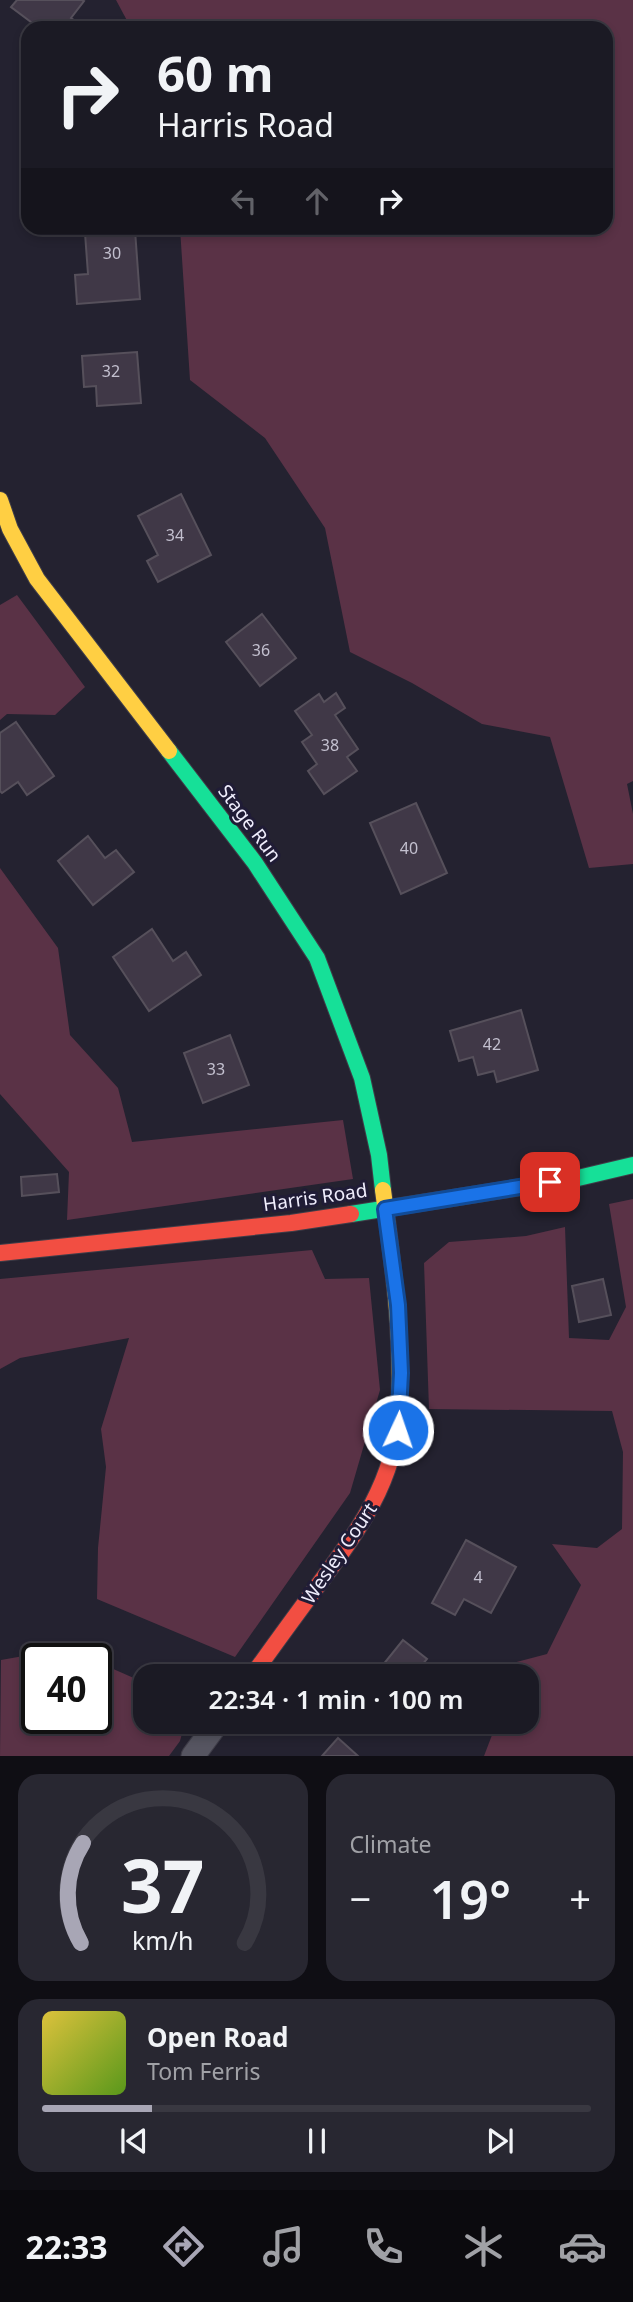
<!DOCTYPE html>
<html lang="en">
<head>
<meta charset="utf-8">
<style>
	:root { --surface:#1b1a24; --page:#282731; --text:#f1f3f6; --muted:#a0a1a6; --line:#393841; --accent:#a8a6b5 }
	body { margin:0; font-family:"Noto Sans",sans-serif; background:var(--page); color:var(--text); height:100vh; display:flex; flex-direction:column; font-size:26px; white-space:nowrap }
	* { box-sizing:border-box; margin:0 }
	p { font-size:23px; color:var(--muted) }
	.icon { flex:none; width:38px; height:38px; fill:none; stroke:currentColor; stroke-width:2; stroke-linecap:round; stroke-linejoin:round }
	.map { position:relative; height:1756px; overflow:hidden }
	.details { display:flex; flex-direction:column; gap:18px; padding:18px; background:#0f0e14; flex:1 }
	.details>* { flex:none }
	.hud { position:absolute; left:21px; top:21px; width:592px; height:214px; border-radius:21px; box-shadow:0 4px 10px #0003,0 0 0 2px var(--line); background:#1b1a24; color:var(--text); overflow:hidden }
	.speed { position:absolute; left:21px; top:1643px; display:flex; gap:14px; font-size:35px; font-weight:700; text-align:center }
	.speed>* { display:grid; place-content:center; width:91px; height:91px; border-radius:50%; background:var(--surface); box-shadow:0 4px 10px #0003,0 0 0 2px var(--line); line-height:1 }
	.speed .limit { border:4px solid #111; border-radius:10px; background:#fff; color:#111 }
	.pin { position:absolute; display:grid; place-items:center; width:60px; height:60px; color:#fff; margin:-30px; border-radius:14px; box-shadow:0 4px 10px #0006 }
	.me { position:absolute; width:77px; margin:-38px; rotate:3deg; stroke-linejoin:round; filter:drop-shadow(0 0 5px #0008) }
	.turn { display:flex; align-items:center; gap:24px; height:147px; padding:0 21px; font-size:32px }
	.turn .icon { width:91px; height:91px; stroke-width:2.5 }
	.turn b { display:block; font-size:49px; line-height:60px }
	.lanes { display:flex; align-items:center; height:66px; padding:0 21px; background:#0003; justify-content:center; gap:35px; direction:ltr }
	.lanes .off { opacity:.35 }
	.big { font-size:52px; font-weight:600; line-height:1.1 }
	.details .card { flex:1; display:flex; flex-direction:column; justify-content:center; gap:10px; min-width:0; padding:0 24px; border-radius:21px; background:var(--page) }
	.details .dial { align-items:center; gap:0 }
	.dial svg { height:182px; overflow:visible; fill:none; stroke:var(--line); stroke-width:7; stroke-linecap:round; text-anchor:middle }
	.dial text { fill:var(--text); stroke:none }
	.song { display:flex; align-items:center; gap:21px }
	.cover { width:84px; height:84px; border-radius:10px; background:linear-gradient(135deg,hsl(50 70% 55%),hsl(90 70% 35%)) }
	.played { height:7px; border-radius:4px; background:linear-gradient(90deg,var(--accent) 20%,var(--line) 20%) }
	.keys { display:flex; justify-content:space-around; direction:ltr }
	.heat { display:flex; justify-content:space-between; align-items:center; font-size:38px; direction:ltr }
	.details .tiles { flex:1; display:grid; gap:18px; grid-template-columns:1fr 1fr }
	.card:last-child { grid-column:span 2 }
	.trip { position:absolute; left:133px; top:1664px; width:406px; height:70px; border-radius:21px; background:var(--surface); box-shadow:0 4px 10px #0003,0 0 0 2px var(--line); font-weight:600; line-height:70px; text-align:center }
	.menu { display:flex; height:112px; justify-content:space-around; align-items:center; background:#0b0a0e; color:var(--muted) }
	.menu .icon { width:49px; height:49px }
	.menu .active { color:var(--accent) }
	.menu b { font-size:32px; color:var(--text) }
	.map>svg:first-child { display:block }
	.green { fill:#5a3246 }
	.building { fill:#403847; stroke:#56505b; stroke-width:2 }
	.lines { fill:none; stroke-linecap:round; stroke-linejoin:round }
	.street-casing { stroke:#3f3d48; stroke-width:25 }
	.fast-casing { stroke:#3f3d48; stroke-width:18 }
	.slow-casing { stroke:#3f3d48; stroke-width:18 }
	.jam-casing { stroke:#3f3d48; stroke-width:18 }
	.street { stroke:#565561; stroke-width:23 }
	.fast { stroke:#16e098; stroke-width:16 }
	.slow { stroke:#ffcf43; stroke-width:16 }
	.jam { stroke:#f24e42; stroke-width:16 }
	.route-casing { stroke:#114b97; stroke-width:18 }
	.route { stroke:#1a73e8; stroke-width:12 }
	.labels { text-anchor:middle; stroke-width:6; stroke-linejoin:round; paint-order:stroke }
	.number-label { font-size:16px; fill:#c3c0cf }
	.street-label { font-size:19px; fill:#efedfc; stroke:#201c36 }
</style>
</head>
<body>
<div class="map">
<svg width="633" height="1756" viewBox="0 0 633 1756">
	<rect width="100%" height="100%" fill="#242230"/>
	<g class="green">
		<polygon points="116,0 633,0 633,781 627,784 633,814 633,864 589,868 550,737 482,724 412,683 350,652 325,528 265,438 190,380 180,228 606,228 606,28 131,28"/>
		<polygon points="17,595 85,687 55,715 7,714 0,720 0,605"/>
		<polygon points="0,868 58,948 70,1035 118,1088 132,1142 343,1120 353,1179 67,1220 69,1172 0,1094"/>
		<polygon points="633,1199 633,1756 484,1756 497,1722 527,1722 527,1676 484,1676 483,1671 547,1654 581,1585 552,1544 597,1548 622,1529 623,1452 612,1411 429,1409 424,1263 449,1242 526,1236 565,1227 569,1338 609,1340 626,1307 609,1204"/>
		<polygon points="312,1250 325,1279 369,1278 380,1390 350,1493 235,1657 97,1599 98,1548 106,1467 101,1429 129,1338 20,1358 0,1369 0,1279"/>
		<polygon points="46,1652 79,1659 37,1659 37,1718 96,1718 96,1663 102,1664 145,1683 145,1722 185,1722 180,1741 169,1756 0,1756 1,1660"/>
	</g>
	<g class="building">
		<polygon points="17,0 82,0 84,1 71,18 78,23 75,28 39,28 11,7"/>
		<polygon points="135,230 140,299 77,304 75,275 88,274 85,233"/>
		<polygon points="137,352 141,403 97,406 96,386 84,387 82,356"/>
		<polygon points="181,494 211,555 158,582 147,561 158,555 138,516"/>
		<polygon points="262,614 296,658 260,686 226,642"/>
		<polygon points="336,693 345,708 335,715 358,749 347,757 357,771 324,794 308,771 317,764 302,742 312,735 295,711 319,694 324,702"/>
		<polygon points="16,722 54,776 27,795 18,782 2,793 0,791 0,733"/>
		<polygon points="416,803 447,873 401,894 370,823"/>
		<polygon points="88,836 105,858 116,850 134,872 93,905 58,861"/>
		<polygon points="152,929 173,961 186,952 201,975 149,1011 113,957"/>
		<polygon points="521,1010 538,1070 497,1082 494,1071 478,1075 473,1057 459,1061 450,1031"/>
		<polygon points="230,1035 249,1085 203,1103 184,1053"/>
		<polygon points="57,1174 59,1192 22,1196 21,1177"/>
		<polygon points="603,1279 611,1315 579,1322 572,1286"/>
		<polygon points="466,1540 516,1567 491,1613 464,1599 455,1615 432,1603"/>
		<polygon points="403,1640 427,1659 413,1676 374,1676"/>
		<polygon points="338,1738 358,1756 322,1756"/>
	</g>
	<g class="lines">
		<g class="street-casing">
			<polyline id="street" points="193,1756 218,1722"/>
		</g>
		<g class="fast-casing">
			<g id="fast">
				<polyline points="169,751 255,863 317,958 362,1078 379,1155 383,1190"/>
				<polyline points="351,1214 578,1178 633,1165"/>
			</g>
		</g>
		<g class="slow-casing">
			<g id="slow">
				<polyline points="0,500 10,529 37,579 169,751"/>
				<path d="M383 1190C393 1264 403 1337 399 1412"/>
			</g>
		</g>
		<g class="jam-casing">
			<g id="jam">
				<polyline points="0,1253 291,1223 351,1214"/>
				<path d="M252 1676C274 1645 296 1615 319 1584 358 1531 395 1481 399 1412"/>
			</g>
		</g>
		<use href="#street" class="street"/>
		<use href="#fast" class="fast"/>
		<use href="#slow" class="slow"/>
		<use href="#jam" class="jam"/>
	</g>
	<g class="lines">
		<g class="route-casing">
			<polyline id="route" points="398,1430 401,1373 398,1305 385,1209 550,1182"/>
		</g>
		<use href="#route" class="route"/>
	</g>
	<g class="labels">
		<g class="number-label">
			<text x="112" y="259">30</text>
			<text x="111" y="377">32</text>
			<text x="175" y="541">34</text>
			<text x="261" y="656">36</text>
			<text x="330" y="751">38</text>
			<text x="409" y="854">40</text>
			<text x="492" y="1050">42</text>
			<text x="216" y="1075">33</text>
			<text x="478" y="1583">4</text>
		</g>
		<g class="street-label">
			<text transform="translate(250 823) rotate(53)" y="7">Stage Run</text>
			<text transform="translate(315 1197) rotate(-8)" y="7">Harris Road</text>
			<text transform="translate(339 1553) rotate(-56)" y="7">Wesley Court</text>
		</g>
	</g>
</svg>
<div class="speed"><div class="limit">40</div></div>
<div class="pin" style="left:550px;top:1182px;background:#d93025"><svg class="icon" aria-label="arrive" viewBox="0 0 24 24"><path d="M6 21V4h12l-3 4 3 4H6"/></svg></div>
<svg class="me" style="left:398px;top:1430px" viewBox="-20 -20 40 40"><circle r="17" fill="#1a73e8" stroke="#fff" stroke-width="3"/><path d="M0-11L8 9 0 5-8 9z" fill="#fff"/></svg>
<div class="trip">22:34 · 1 min · 100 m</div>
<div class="hud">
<div class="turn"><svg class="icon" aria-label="right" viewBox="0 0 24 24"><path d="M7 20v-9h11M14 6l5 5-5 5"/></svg><div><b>60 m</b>Harris Road</div></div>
<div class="lanes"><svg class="icon off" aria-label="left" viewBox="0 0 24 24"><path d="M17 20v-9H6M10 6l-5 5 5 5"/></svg><svg class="icon off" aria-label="ahead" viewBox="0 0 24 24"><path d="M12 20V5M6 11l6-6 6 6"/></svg><svg class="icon" aria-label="right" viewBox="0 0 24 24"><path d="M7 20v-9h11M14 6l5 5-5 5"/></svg></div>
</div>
</div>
<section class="details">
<div class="tiles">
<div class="card dial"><svg viewBox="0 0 100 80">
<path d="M14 69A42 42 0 1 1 86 69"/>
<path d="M14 69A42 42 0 0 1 15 25" stroke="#a8a6b5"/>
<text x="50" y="56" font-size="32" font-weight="700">37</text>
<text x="50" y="72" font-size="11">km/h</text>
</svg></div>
<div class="card"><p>Climate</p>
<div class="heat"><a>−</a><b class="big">19°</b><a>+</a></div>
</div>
<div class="card">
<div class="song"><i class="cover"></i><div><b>Open Road</b><p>Tom Ferris</p></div></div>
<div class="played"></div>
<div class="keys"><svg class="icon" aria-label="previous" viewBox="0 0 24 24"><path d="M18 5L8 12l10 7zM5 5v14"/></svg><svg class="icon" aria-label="pause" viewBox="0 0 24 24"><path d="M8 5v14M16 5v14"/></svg><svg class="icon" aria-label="next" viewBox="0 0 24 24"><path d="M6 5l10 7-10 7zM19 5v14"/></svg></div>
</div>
</div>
</section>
<nav class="menu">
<b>22:33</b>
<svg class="icon active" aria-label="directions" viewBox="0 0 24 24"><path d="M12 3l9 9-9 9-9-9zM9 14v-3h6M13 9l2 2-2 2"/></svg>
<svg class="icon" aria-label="music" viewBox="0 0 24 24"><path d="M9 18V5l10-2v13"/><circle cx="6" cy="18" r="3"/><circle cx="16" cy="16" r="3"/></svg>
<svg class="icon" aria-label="phone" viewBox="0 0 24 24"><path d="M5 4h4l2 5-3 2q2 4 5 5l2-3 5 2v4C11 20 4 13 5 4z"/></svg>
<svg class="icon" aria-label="climate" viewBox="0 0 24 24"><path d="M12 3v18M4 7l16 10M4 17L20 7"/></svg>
<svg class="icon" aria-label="car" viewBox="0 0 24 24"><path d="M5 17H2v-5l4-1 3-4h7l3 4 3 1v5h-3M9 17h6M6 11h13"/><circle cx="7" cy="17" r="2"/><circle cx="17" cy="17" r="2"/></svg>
</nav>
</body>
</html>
